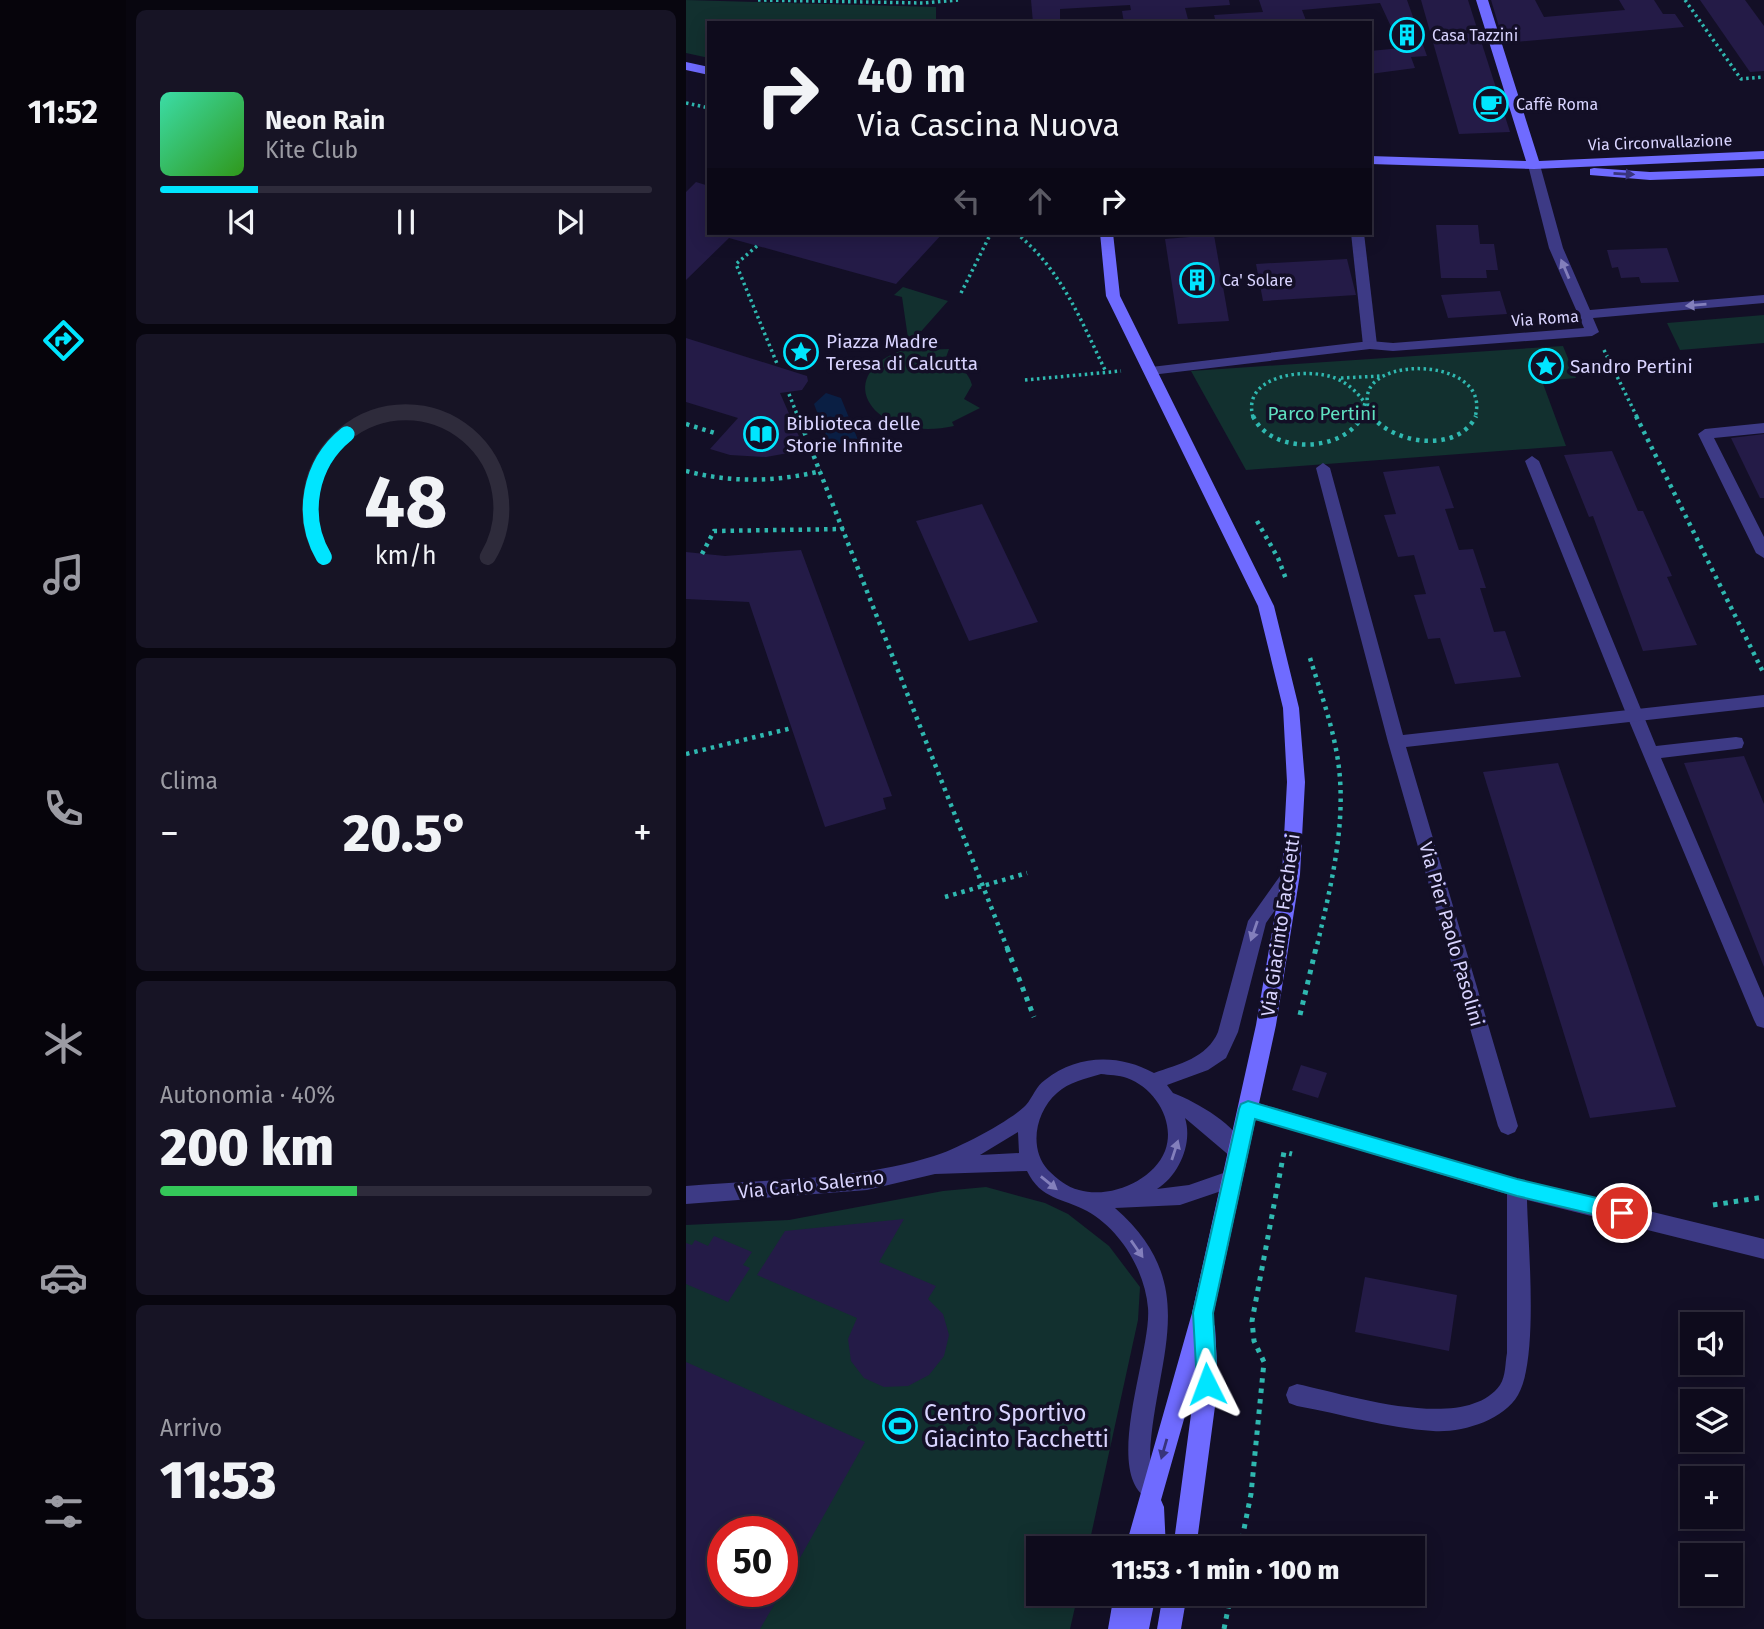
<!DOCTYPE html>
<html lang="it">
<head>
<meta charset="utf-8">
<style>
	:root { --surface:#0e0b1c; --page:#171425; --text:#f1f3f6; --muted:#9b9ba3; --line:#2e2b3b; --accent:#00e5ff }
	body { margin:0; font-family:"Fira Sans",sans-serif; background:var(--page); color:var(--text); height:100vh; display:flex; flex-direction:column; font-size:26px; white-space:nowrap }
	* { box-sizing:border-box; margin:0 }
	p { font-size:23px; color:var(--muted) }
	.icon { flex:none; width:38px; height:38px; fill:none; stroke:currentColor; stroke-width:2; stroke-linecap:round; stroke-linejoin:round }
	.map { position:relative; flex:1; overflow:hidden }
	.drawer { display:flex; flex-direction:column; gap:10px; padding:10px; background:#08060f; width:560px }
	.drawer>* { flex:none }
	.hud { position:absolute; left:21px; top:21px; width:665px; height:214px; border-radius:0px; box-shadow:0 4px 18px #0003,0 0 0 2px var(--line); background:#0e0b1c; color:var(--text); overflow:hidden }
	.controls { position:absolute; left:994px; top:1312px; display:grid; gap:14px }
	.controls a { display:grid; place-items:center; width:63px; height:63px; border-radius:0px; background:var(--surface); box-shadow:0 4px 18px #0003,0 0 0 2px var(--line); font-size:35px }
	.speed { position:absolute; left:21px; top:1516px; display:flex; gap:14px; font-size:35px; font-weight:700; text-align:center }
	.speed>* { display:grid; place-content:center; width:91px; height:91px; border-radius:50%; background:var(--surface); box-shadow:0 4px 18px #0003,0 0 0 2px var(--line); line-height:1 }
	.speed .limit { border:10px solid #d22; background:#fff; color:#111 }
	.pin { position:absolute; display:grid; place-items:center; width:60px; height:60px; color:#fff; margin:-30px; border:4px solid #fff; border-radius:50%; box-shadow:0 2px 7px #0007 }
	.me { position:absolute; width:77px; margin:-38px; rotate:357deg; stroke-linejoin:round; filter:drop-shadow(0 0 5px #0008) }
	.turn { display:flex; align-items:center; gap:24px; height:147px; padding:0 35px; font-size:32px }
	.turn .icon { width:91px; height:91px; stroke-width:2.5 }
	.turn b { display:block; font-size:49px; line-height:60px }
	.lanes { display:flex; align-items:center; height:66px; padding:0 35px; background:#0003; justify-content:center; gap:35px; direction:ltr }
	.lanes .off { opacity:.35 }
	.big { font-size:52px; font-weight:800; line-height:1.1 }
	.drawer .tile { flex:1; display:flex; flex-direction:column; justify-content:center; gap:10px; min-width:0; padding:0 24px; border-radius:10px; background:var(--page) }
	.drawer .dial { align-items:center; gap:0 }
	.dial svg { height:182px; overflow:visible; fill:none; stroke:var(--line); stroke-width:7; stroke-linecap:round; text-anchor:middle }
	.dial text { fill:var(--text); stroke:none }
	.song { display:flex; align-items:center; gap:21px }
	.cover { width:84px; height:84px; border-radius:10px; background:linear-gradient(135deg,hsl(160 70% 55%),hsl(110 70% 35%)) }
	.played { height:7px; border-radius:4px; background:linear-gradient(90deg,var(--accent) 20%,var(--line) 20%) }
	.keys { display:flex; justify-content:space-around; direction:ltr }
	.heat { display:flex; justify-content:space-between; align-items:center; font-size:38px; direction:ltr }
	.charge { height:10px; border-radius:5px; background:linear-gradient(90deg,#34c759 40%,var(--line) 0) }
	.trip { position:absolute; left:340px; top:1536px; width:399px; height:70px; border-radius:0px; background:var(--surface); box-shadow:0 4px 18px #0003,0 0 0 2px var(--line); font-weight:800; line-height:70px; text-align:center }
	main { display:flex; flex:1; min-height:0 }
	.tabs { display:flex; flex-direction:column; width:126px; justify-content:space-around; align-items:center; background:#06040b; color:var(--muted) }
	.tabs .icon { width:49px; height:49px }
	.tabs .active { color:var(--accent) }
	.tabs b { font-size:32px; color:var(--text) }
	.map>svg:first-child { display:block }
	.green { fill:#12302f; fill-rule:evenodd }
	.water { fill:#0a1f44 }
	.building { fill:#241b47 }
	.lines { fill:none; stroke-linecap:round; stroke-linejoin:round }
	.path-far2 { stroke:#2fb8b0; stroke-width:3.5; stroke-dasharray:2.5 3.5; stroke-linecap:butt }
	.path-far1 { stroke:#2fb8b0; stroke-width:4.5; stroke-dasharray:3.5 5; stroke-linecap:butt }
	.path { stroke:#2fb8b0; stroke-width:5; stroke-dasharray:4.5 6; stroke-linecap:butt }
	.lane { fill:#3d3a85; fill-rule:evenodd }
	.street { fill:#3d3a85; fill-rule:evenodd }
	.secondary { fill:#6f6bff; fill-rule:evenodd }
	.oneway { fill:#38347d }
	.oneway2 { fill:#837fbc }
	.route { fill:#00e5ff; stroke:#0095a6; stroke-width:2 }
	.labels { text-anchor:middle; stroke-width:7; stroke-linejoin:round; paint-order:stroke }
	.far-poi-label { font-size:16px; fill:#d9d4ff; stroke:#130f26; text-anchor:start }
	.far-street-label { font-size:16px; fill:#d9d4ff; stroke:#130f26 }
	.poi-label { font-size:19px; fill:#d9d4ff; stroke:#130f26; text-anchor:start }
	.park-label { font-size:19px; fill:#5fe0c0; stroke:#130f26 }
	.street-label { font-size:19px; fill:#d9d4ff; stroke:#130f26 }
	.near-poi-label { font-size:23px; fill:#d9d4ff; stroke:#130f26; text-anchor:start }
</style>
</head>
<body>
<main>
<nav class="tabs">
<b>11:52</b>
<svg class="icon active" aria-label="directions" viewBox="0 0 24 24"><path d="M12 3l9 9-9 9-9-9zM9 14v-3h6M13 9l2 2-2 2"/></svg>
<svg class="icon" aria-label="music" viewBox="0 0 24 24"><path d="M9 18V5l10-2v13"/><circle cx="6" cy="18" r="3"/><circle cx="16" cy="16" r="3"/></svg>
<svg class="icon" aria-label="phone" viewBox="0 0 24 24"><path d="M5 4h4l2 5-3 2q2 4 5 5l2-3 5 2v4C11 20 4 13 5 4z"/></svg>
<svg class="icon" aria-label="climate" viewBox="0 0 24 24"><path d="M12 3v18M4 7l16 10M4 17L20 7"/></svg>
<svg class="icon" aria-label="car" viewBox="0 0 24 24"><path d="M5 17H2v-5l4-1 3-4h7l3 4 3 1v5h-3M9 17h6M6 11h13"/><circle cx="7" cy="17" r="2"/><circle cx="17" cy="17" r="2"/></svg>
<svg class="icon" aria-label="filters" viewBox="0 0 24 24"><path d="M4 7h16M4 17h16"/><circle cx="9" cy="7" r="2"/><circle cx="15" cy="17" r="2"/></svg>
</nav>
<section class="drawer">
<div class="tile">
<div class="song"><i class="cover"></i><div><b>Neon Rain</b><p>Kite Club</p></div></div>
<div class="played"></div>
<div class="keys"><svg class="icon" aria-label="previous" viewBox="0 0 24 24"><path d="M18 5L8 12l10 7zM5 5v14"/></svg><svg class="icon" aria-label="pause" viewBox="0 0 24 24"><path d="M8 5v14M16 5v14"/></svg><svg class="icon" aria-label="next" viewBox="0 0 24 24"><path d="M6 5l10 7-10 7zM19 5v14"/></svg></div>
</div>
<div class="tile dial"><svg viewBox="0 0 100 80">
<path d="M14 69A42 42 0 1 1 86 69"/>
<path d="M14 69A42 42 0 0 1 24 15" stroke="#00e5ff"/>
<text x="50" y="56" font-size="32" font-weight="700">48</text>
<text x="50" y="72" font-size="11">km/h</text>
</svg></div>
<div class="tile"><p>Clima</p>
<div class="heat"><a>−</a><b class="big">20.5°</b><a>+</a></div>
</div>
<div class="tile"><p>Autonomia · 40%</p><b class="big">200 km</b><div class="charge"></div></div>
<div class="tile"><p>Arrivo</p><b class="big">11:53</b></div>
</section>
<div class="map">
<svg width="1078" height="1629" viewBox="0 0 1078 1629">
	<rect width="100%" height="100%" fill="#130f26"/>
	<g class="green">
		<polygon points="0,0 250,7 250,23 23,23 23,58 0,53"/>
		<polygon points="217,287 262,301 223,345 216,297 208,295"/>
		<polygon points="1078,315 1078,343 994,350 981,323"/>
		<path d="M235 345 236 350 263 349 258 363C272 366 282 370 286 385L278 399 294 408 266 422 268 426C181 445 137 365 235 345Z"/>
		<polygon points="877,346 890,378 856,381 880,446 560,470 505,371"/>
		<path d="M300 1187 359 1203 382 1214 423 1246 454 1287 452 1320 402 1549H352V1594H392L384 1629H0V1225L103 1220 257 1191ZM37 1531H96V1591H37Z"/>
	</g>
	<polygon class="water" points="140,393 155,398 172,440 144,446 128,404"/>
	<g class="building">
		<polygon points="345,0 543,0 544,5 499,8 503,23 438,23 436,11 445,10 444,5 374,9 374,23 347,23"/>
		<polygon points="573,0 721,0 741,56 725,57 729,68 684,74 684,51 715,48 694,3 616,10 621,23 530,23 528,15 577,12"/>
		<polygon points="735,0 782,0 824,132 773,134"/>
		<polygon points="805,0 849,0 858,17 939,10 933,0 968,0 977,14 989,14 998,27 818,43"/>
		<polygon points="1014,0 1059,0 1078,26 1078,71 1064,72"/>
		<polygon points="10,182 23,186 23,233 257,233 210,284 43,238 0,280 0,192"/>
		<polygon points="750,225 792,225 794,244 808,244 812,270 800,270 801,278 755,278"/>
		<polygon points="528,235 543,321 492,324 479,239"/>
		<polygon points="981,248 993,282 955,283 953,277 935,278 932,267 926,268 921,250"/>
		<polygon points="661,259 670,295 577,301 570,264"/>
		<polygon points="814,291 821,314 762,318 755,295"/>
		<polygon points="0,338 121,376 122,381 116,390 94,393 119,450 80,457 44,455 24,449 52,418 0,402"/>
		<polygon points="1078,434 1078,498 1074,498 1045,438"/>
		<polygon points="926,451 952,511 957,511 986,576 981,577 1011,645 957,651 907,516 903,517 878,455"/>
		<polygon points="753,466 768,508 759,509 773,550 787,549 800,588 794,588 808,632 819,631 835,677 769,684 754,638 742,639 728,595 740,594 728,555 712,557 698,515 710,514 697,472"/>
		<polygon points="296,504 352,622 283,641 230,521"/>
		<polygon points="115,550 206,796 197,798 200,809 139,827 63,602 0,599 0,552 39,556"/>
		<polygon points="1058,756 1078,804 1078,967 998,763"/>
		<polygon points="872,763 941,963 990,1107 904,1118 797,772"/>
		<polygon points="615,1065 641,1073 632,1098 606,1090"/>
		<polygon points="218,1219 193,1262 250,1286 242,1299 257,1314 263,1335 258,1356 243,1375 222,1386 198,1387 178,1378 165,1361 162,1339 171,1318 71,1275 99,1231"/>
		<polygon points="28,1236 66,1252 57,1265 64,1268 42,1302 0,1284 0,1243 6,1245 9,1240 22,1246"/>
		<polygon points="679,1277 771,1295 763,1351 669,1332"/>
		<polygon points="0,1362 179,1442 96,1590 96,1531 37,1531 37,1591 96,1591 74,1629 0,1629"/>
	</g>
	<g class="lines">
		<g class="path-far2">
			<polyline points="72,0 237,3 272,0"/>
			<polyline points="999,0 1055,79 1078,77"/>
			<polyline points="0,103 23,108"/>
			<path d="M330 233C376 270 395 321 420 372"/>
			<polyline points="71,246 50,264 92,366"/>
			<polyline points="275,293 305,233"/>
			<polyline points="918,350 951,417"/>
			<polyline points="655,378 695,376"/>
			<polyline points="339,380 435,371"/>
			<polyline points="103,394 112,417"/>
			<path d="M567 417C555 375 621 367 649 378 662 383 671 392 679 403L675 417"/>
			<path d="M687 417C649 354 809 351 789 417"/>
		</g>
		<g class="path-far1">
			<polyline points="112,416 322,950"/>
			<path d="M567 416C584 455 658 453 676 416"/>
			<path d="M686 416C707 444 772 454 790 416"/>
			<polyline points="950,416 1078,674"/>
			<polyline points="0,424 29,433"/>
			<path d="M0 471C45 483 90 482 135 471"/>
			<polyline points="571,521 592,558 600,579"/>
			<polyline points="16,554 28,531 158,529"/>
			<path d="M624 658C636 697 651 737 654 779 658 836 643 894 630 950"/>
			<polyline points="0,754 106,728"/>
			<polyline points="259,897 341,873"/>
		</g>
		<g class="path">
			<polyline points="321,948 348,1017"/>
			<polyline points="614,1015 630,948"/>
			<polyline points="1027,1205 1078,1197"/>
			<polyline points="554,1549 565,1494 578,1362 568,1341 566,1321 598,1152 606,1154"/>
			<polyline points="538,1629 545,1594"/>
		</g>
		<g class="lane">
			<polygon points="665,233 678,233 691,345 684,349 677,345"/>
			<polygon points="1078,423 1078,433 1028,438 1078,537 1078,558 1070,553 1012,434 1019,429"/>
			<polygon points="846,456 853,461 970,746 1050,737 1056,738 1058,743 1056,748 1050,749 975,758 1078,998 1078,1028 1071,1026 1068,1020 941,716 839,461"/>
		</g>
		<g class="street">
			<polygon points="848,161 854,165 877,248 904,310 1078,295 1078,303 907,318 913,332 906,336 707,351 684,349 465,375 458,371 465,367 684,341 707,343 898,328 863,248 842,165"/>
			<polygon points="637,463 644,468 717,735 1078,695 1078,707 720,747 832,1126 829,1132 822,1135 815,1132 812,1126 702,742 630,468"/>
			<path d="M605 867 611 869 614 874 580 923 552 1032 540 1058 522 1070 481 1085 487 1093C513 1103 550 1125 562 1151L559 1157 552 1160 545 1157 499 1118C507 1143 493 1175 471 1189L503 1185 546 1170 553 1173 556 1179 553 1185 494 1205 429 1208C518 1286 469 1358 464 1454L465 1469 477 1490 474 1498 466 1501C413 1479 466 1353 462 1308 459 1271 435 1230 401 1211 377 1198 355 1200 341 1171L249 1174 181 1190 0 1204V1186C82 1179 169 1181 248 1156 269 1150 325 1121 340 1105 347 1097 350 1086 359 1080 392 1054 433 1054 468 1073 493 1064 521 1058 532 1032L562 921 599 869ZM415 1074C423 1075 433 1075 441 1078 469 1088 490 1122 479 1151 467 1181 424 1199 393 1190 381 1187 371 1179 362 1170 342 1148 350 1111 371 1093 383 1082 399 1079 415 1074ZM332 1132 333 1153 294 1155Z"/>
			<path d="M562 1100 831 1179 1078 1239V1259L841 1200C842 1244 853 1359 832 1395 817 1421 775 1433 747 1431 701 1428 656 1414 611 1406L603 1403 600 1395 603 1387 611 1384C660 1394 779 1434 814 1385 820 1376 819 1363 821 1353V1194L555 1115 552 1109 555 1103Z"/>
		</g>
		<g class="secondary">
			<polygon points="790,0 802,0 853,161 1078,151 1078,159 848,169 684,164 684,156 840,161"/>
			<polygon points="0,62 23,67 23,75 0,70"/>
			<polygon points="908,168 964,172 1078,168 1078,176 964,180 904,175 904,169"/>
			<polygon points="414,233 427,233 434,296 588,606 613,708 619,782 614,874 590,1025 526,1320 529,1327 532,1384 510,1549 487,1549 510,1377 475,1500 478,1507 480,1549 439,1549 506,1313 570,1025 596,874 601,782 597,708 572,606 420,296"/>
			<polygon points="428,1594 470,1594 463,1629 422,1629"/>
			<polygon points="477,1594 501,1594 495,1629 471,1629"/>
		</g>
	</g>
	<defs><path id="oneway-solid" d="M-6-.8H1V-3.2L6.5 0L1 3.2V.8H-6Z" transform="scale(1.75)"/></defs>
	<g class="oneway">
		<use href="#oneway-solid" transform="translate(938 174) rotate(3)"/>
		<use href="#oneway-solid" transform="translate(478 1449) rotate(106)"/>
	</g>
	<g class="oneway2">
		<use href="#oneway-solid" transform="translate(879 269) rotate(-113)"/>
		<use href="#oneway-solid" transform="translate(1010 305) rotate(175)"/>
		<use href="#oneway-solid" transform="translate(568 931) rotate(109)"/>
		<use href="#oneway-solid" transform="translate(489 1150) rotate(-72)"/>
		<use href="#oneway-solid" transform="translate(363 1183) rotate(39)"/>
		<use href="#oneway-solid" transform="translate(451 1249) rotate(55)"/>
	</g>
	<polygon class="route" points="562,1101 831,1179 936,1204 943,1207 945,1213 943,1219 936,1221 831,1196 569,1119 527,1313 531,1384 528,1391 521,1394 514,1391 511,1384 507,1313 553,1109 555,1104"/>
	<defs>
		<g id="building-ring" transform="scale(1.75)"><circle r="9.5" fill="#130f26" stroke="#00e5ff" stroke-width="1.5"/><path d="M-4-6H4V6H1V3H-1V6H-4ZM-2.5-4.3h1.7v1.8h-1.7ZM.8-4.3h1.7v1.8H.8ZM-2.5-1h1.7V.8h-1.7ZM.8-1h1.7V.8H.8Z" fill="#00e5ff"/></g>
		<g id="cafe-ring" transform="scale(1.75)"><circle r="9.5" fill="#130f26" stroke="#00e5ff" stroke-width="1.5"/><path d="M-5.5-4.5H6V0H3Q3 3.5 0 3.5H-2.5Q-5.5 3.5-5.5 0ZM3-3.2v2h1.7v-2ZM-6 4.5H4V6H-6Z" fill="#00e5ff"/></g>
		<g id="sight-ring" transform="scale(1.75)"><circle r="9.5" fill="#130f26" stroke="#00e5ff" stroke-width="1.5"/><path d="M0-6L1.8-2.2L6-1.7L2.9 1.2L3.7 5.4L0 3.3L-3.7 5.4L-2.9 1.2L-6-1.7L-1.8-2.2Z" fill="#00e5ff"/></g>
		<g id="library-ring" transform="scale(1.75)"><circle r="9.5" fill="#130f26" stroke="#00e5ff" stroke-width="1.5"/><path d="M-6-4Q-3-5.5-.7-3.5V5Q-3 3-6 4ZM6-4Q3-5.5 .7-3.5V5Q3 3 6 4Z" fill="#00e5ff"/></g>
		<g id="stadium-ring" transform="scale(1.75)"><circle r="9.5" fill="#130f26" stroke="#00e5ff" stroke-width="1.5"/><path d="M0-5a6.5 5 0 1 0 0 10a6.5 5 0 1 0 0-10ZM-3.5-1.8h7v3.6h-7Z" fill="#00e5ff"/></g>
	</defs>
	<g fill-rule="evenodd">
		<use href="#building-ring" x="721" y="35"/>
		<use href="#cafe-ring" x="805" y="104"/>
		<use href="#building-ring" x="511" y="280"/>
		<use href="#sight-ring" x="115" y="352"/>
		<use href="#sight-ring" x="860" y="366"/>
		<use href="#library-ring" x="75" y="434"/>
		<use href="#stadium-ring" x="214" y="1426"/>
	</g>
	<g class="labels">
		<g class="far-poi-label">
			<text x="746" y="41">Casa Tazzini</text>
			<text x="830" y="110">Caffè Roma</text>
			<text x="536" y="286">Ca' Solare</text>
		</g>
		<g class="far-street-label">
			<text transform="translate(974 142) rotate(-2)" y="6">Via Circonvallazione</text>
			<text transform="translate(859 318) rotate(-4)" y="6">Via Roma</text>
		</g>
		<g class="poi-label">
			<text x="140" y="348">Piazza Madre<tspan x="140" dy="22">Teresa di Calcutta</tspan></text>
			<text x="884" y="373">Sandro Pertini</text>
			<text x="100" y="430">Biblioteca delle<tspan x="100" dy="22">Storie Infinite</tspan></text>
		</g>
		<g class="park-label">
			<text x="636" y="420">Parco Pertini</text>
		</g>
		<g class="street-label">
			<text transform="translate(594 925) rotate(-82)" y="7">Via Giacinto Facchetti</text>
			<text transform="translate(766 934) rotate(74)" y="7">Via Pier Paolo Pasolini</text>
			<text transform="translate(125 1184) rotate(-6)" y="7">Via Carlo Salerno</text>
		</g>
		<g class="near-poi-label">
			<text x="238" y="1421">Centro Sportivo<tspan x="238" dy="26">Giacinto Facchetti</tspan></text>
		</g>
	</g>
</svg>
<div class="controls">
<a><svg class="icon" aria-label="sound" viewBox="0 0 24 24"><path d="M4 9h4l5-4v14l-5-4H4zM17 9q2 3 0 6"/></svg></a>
<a><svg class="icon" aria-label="layers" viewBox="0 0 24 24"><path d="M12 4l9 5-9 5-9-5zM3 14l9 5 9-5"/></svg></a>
<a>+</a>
<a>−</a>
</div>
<div class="speed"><div class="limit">50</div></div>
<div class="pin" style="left:936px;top:1213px;background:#d93025"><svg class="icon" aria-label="arrive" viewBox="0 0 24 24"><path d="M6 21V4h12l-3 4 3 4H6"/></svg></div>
<svg class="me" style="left:521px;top:1384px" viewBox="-20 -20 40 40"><path d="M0-17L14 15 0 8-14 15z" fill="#00e5ff" stroke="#fff" stroke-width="4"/></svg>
<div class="trip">11:53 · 1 min · 100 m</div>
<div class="hud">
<div class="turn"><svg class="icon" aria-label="right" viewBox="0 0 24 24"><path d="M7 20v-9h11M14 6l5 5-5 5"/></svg><div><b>40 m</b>Via Cascina Nuova</div></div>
<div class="lanes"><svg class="icon off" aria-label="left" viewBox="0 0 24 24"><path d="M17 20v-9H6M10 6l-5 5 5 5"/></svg><svg class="icon off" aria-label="ahead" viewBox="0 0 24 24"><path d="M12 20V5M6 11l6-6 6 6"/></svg><svg class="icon" aria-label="right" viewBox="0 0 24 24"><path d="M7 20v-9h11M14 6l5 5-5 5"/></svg></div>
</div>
</div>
</main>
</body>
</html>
